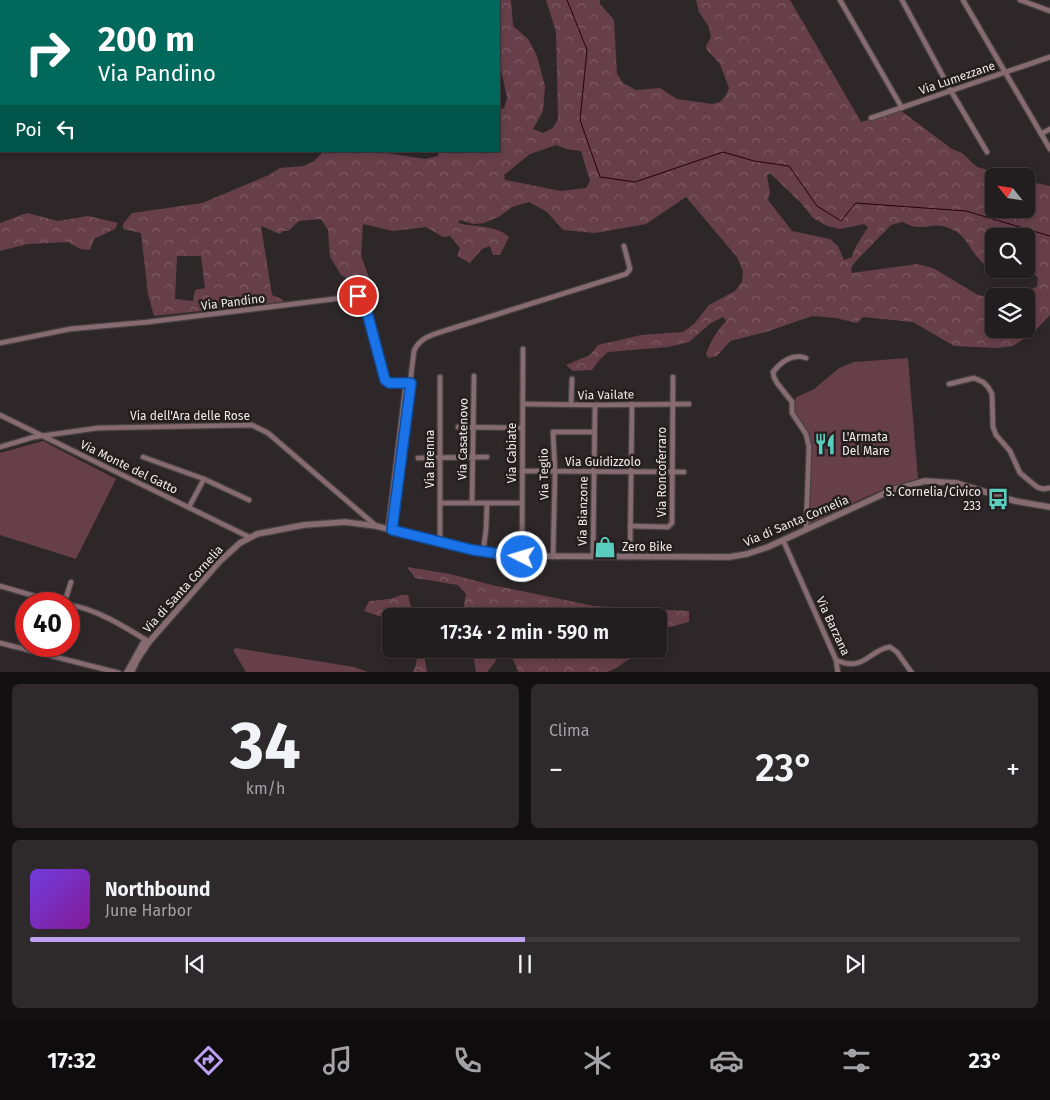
<!DOCTYPE html>
<html lang="it">
<head>
<meta charset="utf-8">
<style>
	:root { --surface:#221d1f; --page:#2e2a2c; --text:#f1f3f6; --muted:#a2a2a4; --line:#3f3b3d; --accent:#bca0f2 }
	body { margin:0; font-family:"Fira Sans",sans-serif; background:var(--page); color:var(--text); height:100vh; display:flex; flex-direction:column; font-size:19px; white-space:nowrap }
	* { box-sizing:border-box; margin:0 }
	p { font-size:16px; color:var(--muted) }
	.icon { flex:none; width:28px; height:28px; fill:none; stroke:currentColor; stroke-width:2; stroke-linecap:round; stroke-linejoin:round }
	.map { position:relative; height:672px; overflow:hidden }
	.details { display:flex; flex-direction:column; gap:12px; padding:12px; background:#131011; flex:1 }
	.details>* { flex:none }
	.banner { position:absolute; left:0px; top:0px; width:500px; height:152px; box-shadow:0 2px 8px #0003,0 0 0 1px var(--line); background:#00695c; color:#fff; overflow:hidden }
	.needle { width:32px; rotate:300deg }
	.buttons { position:absolute; left:985px; top:168px; display:grid; gap:10px }
	.buttons a { display:grid; place-items:center; width:50px; height:50px; border-radius:8px; background:var(--surface); box-shadow:0 2px 8px #0003,0 0 0 1px var(--line); font-size:25px }
	.speed { position:absolute; left:15px; top:592px; display:flex; gap:10px; font-size:25px; font-weight:700; text-align:center }
	.speed>* { display:grid; place-content:center; width:65px; height:65px; border-radius:50%; background:var(--surface); box-shadow:0 2px 8px #0003,0 0 0 1px var(--line); line-height:1 }
	.speed .limit { border:8px solid #d22; background:#fff; color:#111 }
	.pin { position:absolute; display:grid; place-items:center; width:42px; height:42px; color:#fff; margin:-21px; border:2px solid #fff; border-radius:50%; box-shadow:0 1px 5px #0007 }
	.me { position:absolute; width:55px; margin:-28px; rotate:275deg; stroke-linejoin:round; filter:drop-shadow(0 0 4px #0008) }
	.turn { display:flex; align-items:center; gap:18px; height:105px; padding:0 15px; font-size:22px }
	.turn .icon { width:65px; height:65px; stroke-width:2.5 }
	.turn b { display:block; font-size:35px; line-height:42px }
	.then { display:flex; align-items:center; height:48px; padding:0 15px; background:#0003; gap:10px; font-size:19px }
	.big { font-size:38px; font-weight:600; line-height:1.1 }
	.details .widget { flex:1; display:flex; flex-direction:column; justify-content:center; gap:8px; min-width:0; padding:0 18px; border-radius:8px; background:var(--page) }
	.details .dial { align-items:center; gap:0 }
	.dial b { font-size:65px; line-height:1 }
	.song { display:flex; align-items:center; gap:15px }
	.cover { width:60px; height:60px; border-radius:8px; background:linear-gradient(135deg,hsl(260 70% 55%),hsl(290 70% 35%)) }
	.played { height:5px; border-radius:2px; background:linear-gradient(90deg,var(--accent) 50%,var(--line) 50%) }
	.keys { display:flex; justify-content:space-around; direction:ltr }
	.heat { display:flex; justify-content:space-between; align-items:center; font-size:28px; direction:ltr }
	.details .tiles { flex:1; display:grid; gap:12px; grid-template-columns:1fr 1fr }
	.widget:last-child { grid-column:span 2 }
	.trip { position:absolute; left:382px; top:608px; width:285px; height:50px; border-radius:8px; background:var(--surface); box-shadow:0 2px 8px #0003,0 0 0 1px var(--line); font-weight:600; line-height:50px; text-align:center }
	.menu { display:flex; height:80px; justify-content:space-around; align-items:center; background:#0e0c0c; color:var(--muted) }
	.menu .icon { width:35px; height:35px }
	.menu .selected { color:var(--accent) }
	.menu b { font-size:22px; color:var(--text) }
	.map>svg:first-child { display:block }
	.grass { fill:#673f4a }
	.forest { fill:url(#forest-crowns); fill-rule:evenodd }
	.lines { fill:none; stroke-linecap:round; stroke-linejoin:round }
	.stream { stroke:#27000b; stroke-width:1 }
	.minor-casing { stroke:#494244; stroke-width:7 }
	.tertiary-casing { stroke:#494244; stroke-width:8 }
	.minor { stroke:#876b72; stroke-width:4.5 }
	.tertiary { stroke:#876b72; stroke-width:5.5 }
	.route-casing { stroke:#114b97; stroke-width:12 }
	.route { stroke:#1a73e8; stroke-width:9 }
	.labels { text-anchor:middle; stroke-width:5; stroke-linejoin:round; paint-order:stroke }
	.street-label { font-size:12px; fill:#eee9ea; stroke:#251e1f }
	.poi-label { font-size:12px; fill:#eee9ea; stroke:#251e1f; text-anchor:start }
</style>
</head>
<body>
<div class="map">
<svg width="1050" height="673" viewBox="0 0 1050 673">
	<defs>
		<pattern id="forest-crowns" width="20" height="18" patternUnits="userSpaceOnUse" patternTransform="scale(1.25)"><rect width="20" height="18" fill="#673f4a"/><path d="M2 6a3 3 0 1 1 6 0M12 15a3 3 0 1 1 6 0" fill="none" stroke="#7d5b64"/></pattern>
	</defs>
	<rect width="100%" height="100%" fill="#2e2729"/>
	<g class="grass">
		<path d="M908 358 918 479C880 487 844 508 809 525L811 451 810 440 793 413 794 401 797 397 814 389 839 368 854 362Z"/>
		<polygon points="43,441 116,479 76,559 0,535 0,453"/>
		<polygon points="236,648 354,667 368,672 246,672 233,650"/>
	</g>
	<g class="forest">
		<polygon points="45,0 274,0 275,1 43,1"/>
		<path d="M285 0H511L513 26 528 39 537 56 545 86 543 111 533 129 543 133 553 128 558 119 556 32 546 0H600V4L614 20 617 74 623 83 636 90 660 88 677 99 712 104 720 102 726 95 729 88 720 64 707 50 706 46 711 37 709 27 699 12 696 0H790L861 122 900 110 952 149 962 153 977 167 1010 176H994V209H1026V181L1050 186V315L1033 333 1013 346 997 348 954 346 913 322 863 317 857 323 836 318 812 316 766 332 730 341 717 356 708 358 706 354C711 341 716 332 726 321L723 317 711 323 689 342 668 347 608 352 600 359 592 370 573 371 566 365 590 355 598 345 641 335 683 332 694 324 709 305 735 291 742 282 743 271 737 257 686 197 646 224 595 233 563 230 547 212 529 202 512 207 500 216 484 223 473 224 460 220 458 223C476 228 494 224 509 237L500 255H493L490 246 482 249 470 263 457 256 460 248 450 236 443 237 426 227 393 231 363 224 361 256 370 280 360 287 341 275 330 257 328 230 321 219 299 221 288 231H283L280 234 261 226 272 295 282 299 284 302 154 316 148 294 141 233 123 229V224L132 213 202 203 269 175 280 168 304 166 314 161 324 151H374L425 159 438 156 439 151H499V110L504 108 507 98 499 60V1H284ZM556 145 567 149 581 151 590 181 586 188 561 191 505 180 504 175 530 154ZM770 173 802 204 813 218 827 226 840 229 864 224 868 227 855 248 852 257 844 260 838 246 830 239 792 231 768 200 770 192 767 176ZM903 222C907 224 913 227 917 227 934 228 936 221 955 231 970 239 975 264 995 271 1008 276 1029 264 1038 278L1037 287 1007 296H1026V329H994V299L978 295 933 268 917 264 852 273 851 268 855 262 891 225ZM994 236H1026V269H994ZM177 256H201L205 288 195 290 193 301 175 299Z"/>
		<polygon points="27,213 58,221 88,216 118,223 115,229 94,239 90,250 80,249 68,242 28,244 0,251 0,223"/>
		<polygon points="407,567 450,574 492,585 594,606 689,611 689,622 666,628 659,635 659,616 455,616 463,612 466,594 458,585 415,578"/>
		<polygon points="401,595 408,595 411,607 446,616 391,616 391,620 364,611 369,601 390,599"/>
		<polygon points="418,649 423,649 427,672 413,672 416,665"/>
		<polygon points="472,649 493,649 496,661 487,672 476,672"/>
		<polygon points="507,649 644,649 616,668 605,673 518,672 516,666"/>
	</g>
	<g class="lines">
		<g class="stream">
			<polyline points="567,0 587,50 580,120 600,177 635,182 723,152 754,161 789,166 817,206 841,221 856,203 966,211 1050,236"/>
			<polyline points="91,1 91,0"/>
			<polyline points="0,89 1,89"/>
		</g>
		<g class="minor-casing">
			<g id="minor">
				<polyline points="840,0 902,108"/>
				<polyline points="902,0 951,91 987,152"/>
				<polyline points="963,0 1050,149"/>
				<polyline points="1020,0 1050,11"/>
				<polyline points="871,118 1050,57"/>
				<polyline points="0,129 1,128"/>
				<polyline points="1041,134 1050,129"/>
				<polyline points="0,343 70,329 148,322 358,296 362,297 364,301 385,380 390,383 411,383"/>
				<path d="M806 358C793 353 781 362 773 372L774 377 777 383 792 402V413L806 434 809 447 806 530"/>
				<polyline points="949,384 974,378 983,382 988,387 992,394 993,427 996,435 1010,451 1020,473 1037,487 1043,489 1050,488"/>
				<polyline points="523,404 595,405 689,404"/>
				<polyline points="571,405 572,379"/>
				<polyline points="0,415 249,537"/>
				<polyline points="458,427 522,428"/>
				<polyline points="0,447 34,437 98,428 252,425 268,433 375,525"/>
				<polyline points="143,457 204,479 249,500"/>
				<polyline points="418,458 487,457"/>
				<polyline points="522,471 684,472"/>
				<polyline points="440,503 522,503"/>
				<polyline points="472,503 474,376"/>
				<polyline points="189,507 204,479"/>
				<polyline points="630,526 668,527 672,523 673,377"/>
				<polyline points="388,529 406,383"/>
				<path d="M392 530 414 351C420 337 434 334 447 330L626 274 630 269 624 246"/>
				<path d="M783 540 836 660C864 673 870 649 890 647L897 652 912 673"/>
				<polyline points="440,541 440,377"/>
				<polyline points="483,552 486,530 487,503"/>
				<polyline points="522,557 523,349"/>
				<polyline points="553,557 555,472 553,432 594,432"/>
				<polyline points="593,557 595,405"/>
				<polyline points="630,557 632,404"/>
				<polyline points="0,586 62,604"/>
				<polyline points="64,604 71,582"/>
				<path d="M69 605C95 608 127 628 149 642"/>
				<polyline points="0,643 119,673"/>
				<polyline points="836,660 838,673"/>
				<polyline points="126,673 145,639"/>
			</g>
		</g>
		<g class="tertiary-casing">
			<polyline id="tertiary" points="131,673 137,660 149,642 220,561 240,543 257,534 304,525 345,522 376,526 473,550 509,556 729,557 747,554 768,547 892,490 925,481 956,483 1015,501 1050,507"/>
		</g>
		<use href="#minor" class="minor"/>
		<use href="#tertiary" class="tertiary"/>
	</g>
	<g class="lines">
		<g class="route-casing">
			<polyline id="route" points="358,296 362,298 364,301 385,380 389,383 411,383 392,530 473,550 522,557"/>
		</g>
		<use href="#route" class="route"/>
	</g>
	<defs>
		<g id="restaurant-bare" transform="scale(1.725)"><path d="M-5-6h1v4h1v-4h1v4h1v-4h1v5L-1.5 .5V6h-2V.5L-5-1ZM5-6V6H3V1.5H1.5Q1.5-4 5-6Z" fill="#59cebe" stroke="#251e1f" stroke-width="2.5" paint-order="stroke"/></g>
		<g id="bus-bare" transform="scale(1.725)"><path d="M-5-6H5V4H4V6H2V4H-2V6H-4V4H-5ZM-3.5-4V0h7V-4ZM-3.5 1.2v1.5H-2V1.2ZM2 1.2v1.5H3.5V1.2Z" fill="#59cebe" stroke="#251e1f" stroke-width="2.5" paint-order="stroke"/></g>
		<g id="shop-bare" transform="scale(1.725)"><path d="M-5-2.5h2.3a2.7 3.5 0 0 1 5.4 0H5L5.5 6h-11ZM-1.5-2.5h3a1.5 2.3 0 0 0-3 0Z" fill="#59cebe" stroke="#251e1f" stroke-width="2.5" paint-order="stroke"/></g>
	</defs>
	<g fill-rule="evenodd">
		<use href="#restaurant-bare" x="825" y="444"/>
		<use href="#bus-bare" x="998" y="499"/>
		<use href="#shop-bare" x="605" y="547"/>
	</g>
	<g class="labels">
		<g class="street-label">
			<text transform="translate(957 78) rotate(-19)" y="4">Via Lumezzane</text>
			<text transform="translate(233 302) rotate(-7)" y="4">Via Pandino</text>
			<text transform="translate(606 395) rotate(-1)" y="4">Via Vailate</text>
			<text x="190" y="420">Via dell'Ara delle Rose</text>
			<text transform="translate(463 439) rotate(-89)" y="4">Via Casatenovo</text>
			<text transform="translate(512 453) rotate(-90)" y="4">Via Cabiate</text>
			<text transform="translate(430 459) rotate(-90)" y="4">Via Brenna</text>
			<text x="603" y="466">Via Guidizzolo</text>
			<text transform="translate(129 467) rotate(26)" y="4">Via Monte del Gatto</text>
			<text transform="translate(662 472) rotate(-90)" y="4">Via Roncoferraro</text>
			<text transform="translate(544 474) rotate(-91)" y="4">Via Teglio</text>
			<text transform="translate(583 511) rotate(-89)" y="4">Via Bianzone</text>
			<text transform="translate(796 521) rotate(-23)" y="4">Via di Santa Cornelia</text>
			<text transform="translate(183 589) rotate(-48)" y="4">Via di Santa Cornelia</text>
			<text transform="translate(833 626) rotate(65)" y="4">Via Barzana</text>
		</g>
		<g class="poi-label">
			<text x="842" y="441">L'Armata<tspan x="842" dy="14">Del Mare</tspan></text>
			<text x="981" y="496" text-anchor="end">S. Cornelia/Civico<tspan x="981" dy="14">233</tspan></text>
			<text x="622" y="551">Zero Bike</text>
		</g>
	</g>
</svg>
<div class="buttons">
<a><svg class="needle" viewBox="-14 -14 28 28"><path d="M0-13l5 13h-10z" fill="#e53935"/><path d="M0 13l5-13h-10z" fill="#a2a2a4"/></svg></a>
<a><svg class="icon" aria-label="search" viewBox="0 0 24 24"><circle cx="10" cy="10" r="6"/><path d="M15 15l6 6"/></svg></a>
<a><svg class="icon" aria-label="layers" viewBox="0 0 24 24"><path d="M12 4l9 5-9 5-9-5zM3 14l9 5 9-5"/></svg></a>
</div>
<div class="speed"><div class="limit">40</div></div>
<div class="pin" style="left:358px;top:296px;background:#d93025"><svg class="icon" aria-label="arrive" viewBox="0 0 24 24"><path d="M6 21V4h12l-3 4 3 4H6"/></svg></div>
<svg class="me" style="left:522px;top:557px" viewBox="-20 -20 40 40"><circle r="17" fill="#1a73e8" stroke="#fff" stroke-width="3"/><path d="M0-11L8 9 0 5-8 9z" fill="#fff"/></svg>
<div class="trip">17:34 · 2 min · 590 m</div>
<div class="banner">
<div class="turn"><svg class="icon" aria-label="right" viewBox="0 0 24 24"><path d="M7 20v-9h11M14 6l5 5-5 5"/></svg><div><b>200 m</b>Via Pandino</div></div>
<div class="then">Poi<svg class="icon" aria-label="left" viewBox="0 0 24 24"><path d="M17 20v-9H6M10 6l-5 5 5 5"/></svg></div>
</div>
</div>
<section class="details">
<div class="tiles">
<div class="widget dial"><b>34</b><p>km/h</p></div>
<div class="widget"><p>Clima</p>
<div class="heat"><a>−</a><b class="big">23°</b><a>+</a></div>
</div>
<div class="widget">
<div class="song"><i class="cover"></i><div><b>Northbound</b><p>June Harbor</p></div></div>
<div class="played"></div>
<div class="keys"><svg class="icon" aria-label="previous" viewBox="0 0 24 24"><path d="M18 5L8 12l10 7zM5 5v14"/></svg><svg class="icon" aria-label="pause" viewBox="0 0 24 24"><path d="M8 5v14M16 5v14"/></svg><svg class="icon" aria-label="next" viewBox="0 0 24 24"><path d="M6 5l10 7-10 7zM19 5v14"/></svg></div>
</div>
</div>
</section>
<nav class="menu">
<b>17:32</b>
<svg class="icon selected" aria-label="directions" viewBox="0 0 24 24"><path d="M12 3l9 9-9 9-9-9zM9 14v-3h6M13 9l2 2-2 2"/></svg>
<svg class="icon" aria-label="music" viewBox="0 0 24 24"><path d="M9 18V5l10-2v13"/><circle cx="6" cy="18" r="3"/><circle cx="16" cy="16" r="3"/></svg>
<svg class="icon" aria-label="phone" viewBox="0 0 24 24"><path d="M5 4h4l2 5-3 2q2 4 5 5l2-3 5 2v4C11 20 4 13 5 4z"/></svg>
<svg class="icon" aria-label="climate" viewBox="0 0 24 24"><path d="M12 3v18M4 7l16 10M4 17L20 7"/></svg>
<svg class="icon" aria-label="car" viewBox="0 0 24 24"><path d="M5 17H2v-5l4-1 3-4h7l3 4 3 1v5h-3M9 17h6M6 11h13"/><circle cx="7" cy="17" r="2"/><circle cx="17" cy="17" r="2"/></svg>
<svg class="icon" aria-label="filters" viewBox="0 0 24 24"><path d="M4 7h16M4 17h16"/><circle cx="9" cy="7" r="2"/><circle cx="15" cy="17" r="2"/></svg>
<b>23°</b>
</nav>
</body>
</html>
